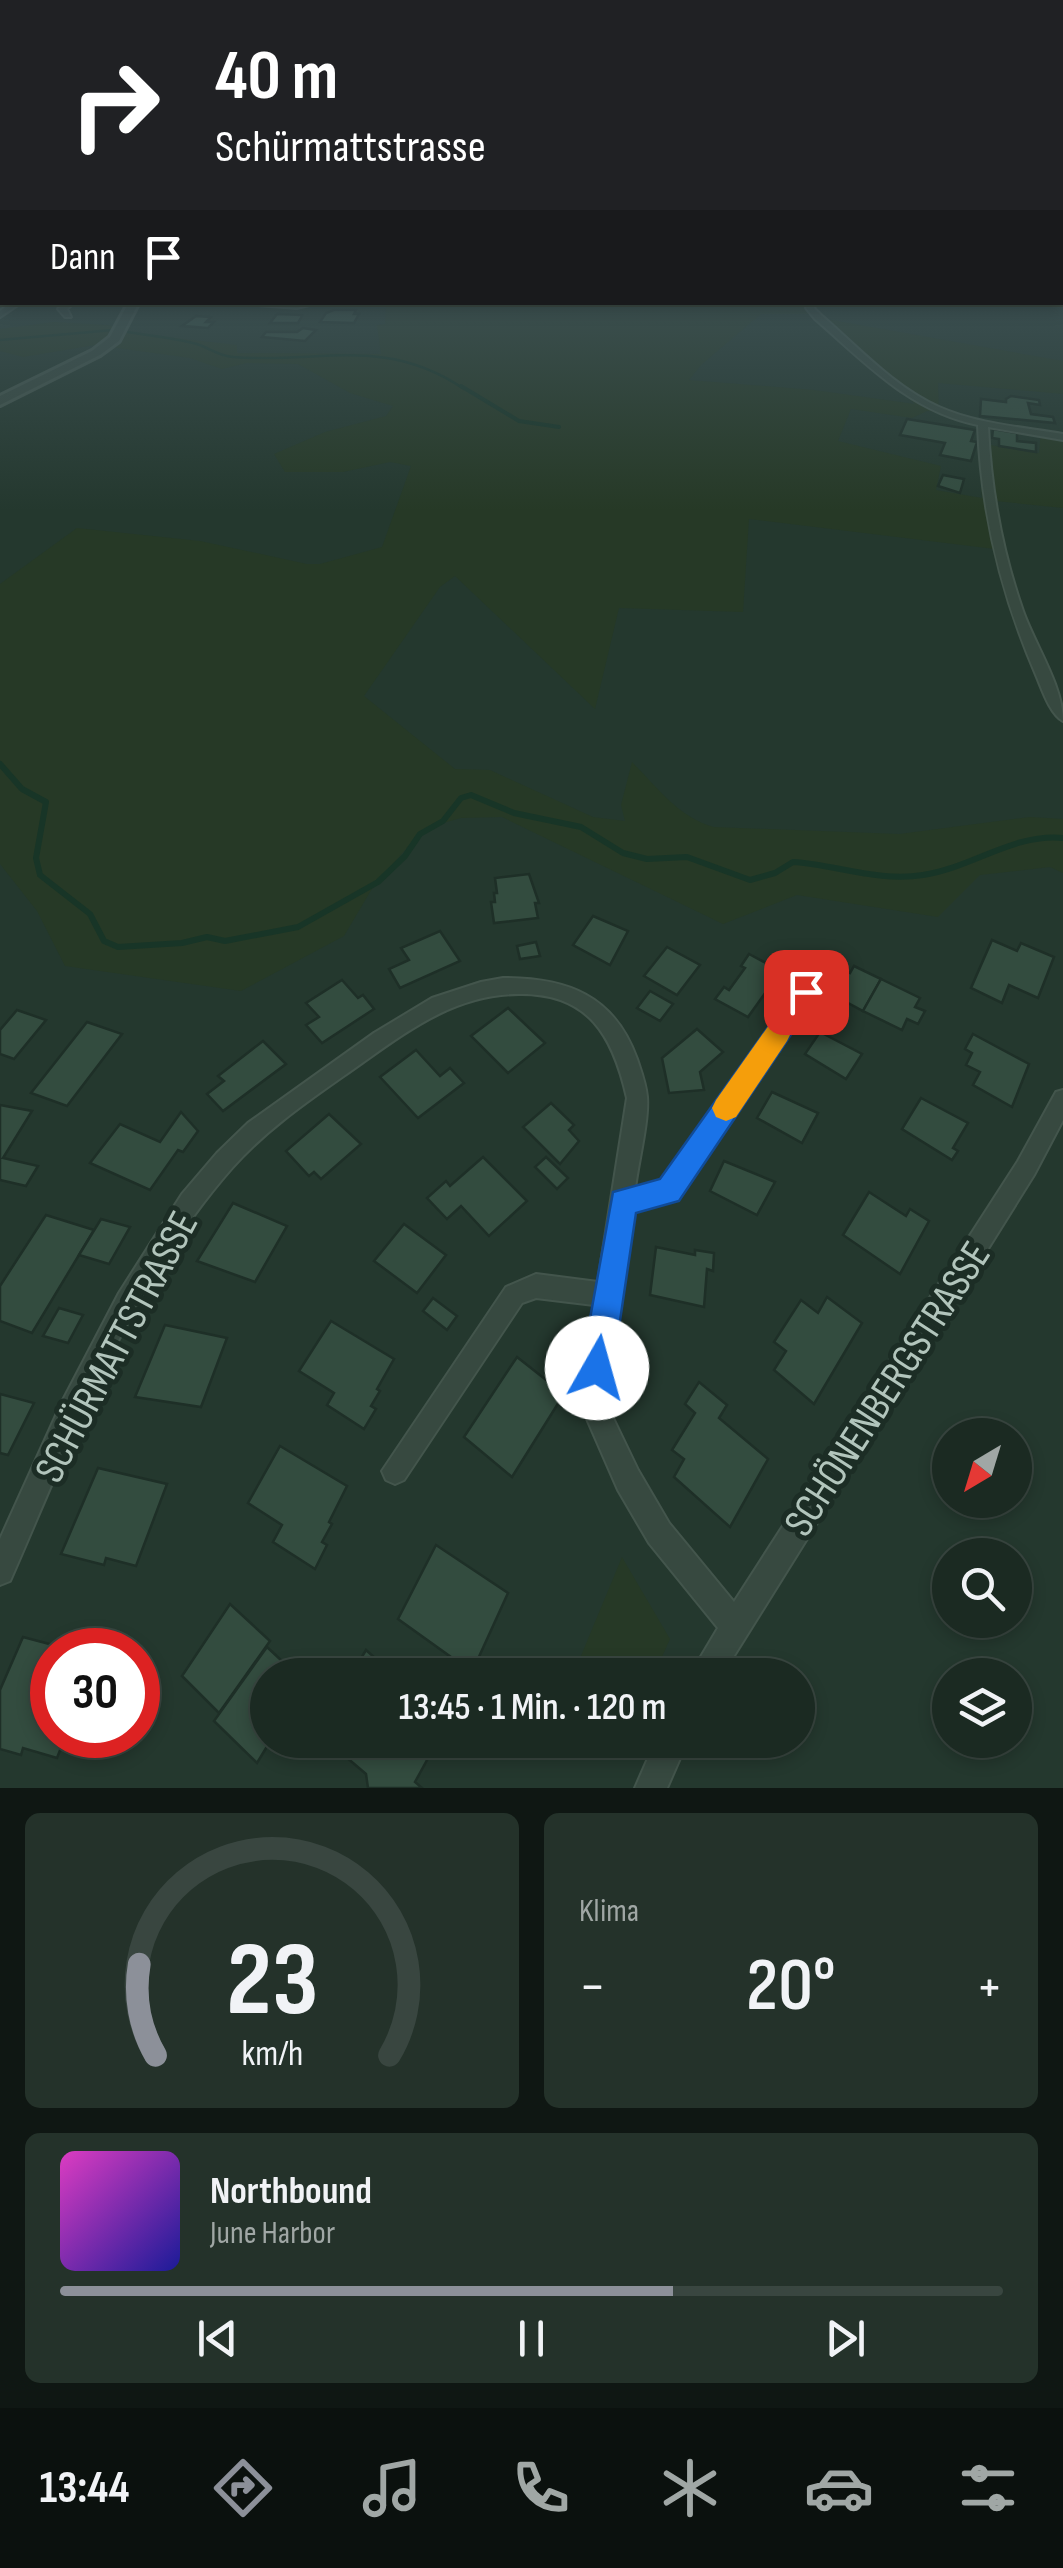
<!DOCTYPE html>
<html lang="de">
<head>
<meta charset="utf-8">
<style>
	:root { --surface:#1b2a22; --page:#24322a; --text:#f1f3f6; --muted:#a0a7a5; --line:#394640; --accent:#8c9099 }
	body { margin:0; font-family:"Sofia Sans Condensed",sans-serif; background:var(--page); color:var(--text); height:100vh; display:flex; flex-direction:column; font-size:38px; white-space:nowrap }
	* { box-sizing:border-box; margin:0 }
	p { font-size:32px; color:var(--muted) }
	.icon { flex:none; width:55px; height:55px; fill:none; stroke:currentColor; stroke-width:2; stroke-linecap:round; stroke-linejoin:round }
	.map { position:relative; height:1788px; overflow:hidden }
	.panel { display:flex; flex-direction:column; gap:25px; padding:25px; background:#0f1713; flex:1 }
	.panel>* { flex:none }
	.hud { position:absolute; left:0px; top:0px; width:1065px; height:305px; box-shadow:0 5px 15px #0003,0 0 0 2px var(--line); background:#202124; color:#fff; overflow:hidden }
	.needle { width:65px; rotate:218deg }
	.controls { position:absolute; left:932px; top:1418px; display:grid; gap:20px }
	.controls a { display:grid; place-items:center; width:100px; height:100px; border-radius:50%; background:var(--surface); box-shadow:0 5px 15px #0003,0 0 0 2px var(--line); font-size:50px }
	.speed { position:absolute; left:30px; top:1628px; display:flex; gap:20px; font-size:50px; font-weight:700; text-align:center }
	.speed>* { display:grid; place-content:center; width:130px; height:130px; border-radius:50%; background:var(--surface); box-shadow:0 5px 15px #0003,0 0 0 2px var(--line); line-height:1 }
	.speed .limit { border:15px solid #d22; background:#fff; color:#111 }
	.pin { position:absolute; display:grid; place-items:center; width:85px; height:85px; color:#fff; margin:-42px; border-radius:20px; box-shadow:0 5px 15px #0006 }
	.me { position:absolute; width:110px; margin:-55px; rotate:7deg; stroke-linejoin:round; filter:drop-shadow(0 0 8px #0008) }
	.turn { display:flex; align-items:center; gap:35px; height:210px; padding:0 50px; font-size:45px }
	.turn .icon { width:130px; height:130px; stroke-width:2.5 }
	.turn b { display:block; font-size:70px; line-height:85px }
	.then { display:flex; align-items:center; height:95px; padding:0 50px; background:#0003; gap:20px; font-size:38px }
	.big { font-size:75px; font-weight:600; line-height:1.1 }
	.panel .tile { flex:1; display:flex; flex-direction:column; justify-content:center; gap:15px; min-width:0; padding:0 35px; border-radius:15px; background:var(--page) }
	.panel .dial { align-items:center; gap:0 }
	.dial svg { height:260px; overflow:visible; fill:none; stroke:var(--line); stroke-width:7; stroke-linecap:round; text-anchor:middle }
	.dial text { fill:var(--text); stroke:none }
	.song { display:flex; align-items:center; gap:30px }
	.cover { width:120px; height:120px; border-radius:15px; background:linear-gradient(135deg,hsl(310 70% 55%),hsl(240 70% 35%)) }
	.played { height:10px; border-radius:5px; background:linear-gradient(90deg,var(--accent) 65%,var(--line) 65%) }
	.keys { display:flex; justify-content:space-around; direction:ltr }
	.heat { display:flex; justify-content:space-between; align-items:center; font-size:55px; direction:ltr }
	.panel .tiles { flex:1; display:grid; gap:25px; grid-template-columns:1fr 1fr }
	.tile:last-child { grid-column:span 2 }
	.trip { position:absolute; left:250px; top:1658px; width:565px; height:100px; border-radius:50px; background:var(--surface); box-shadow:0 5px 15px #0003,0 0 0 2px var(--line); font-weight:600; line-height:100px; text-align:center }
	.tab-bar { display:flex; height:160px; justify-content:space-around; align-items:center; background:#0b110e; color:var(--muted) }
	.tab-bar .icon { width:70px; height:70px }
	.tab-bar .on { color:var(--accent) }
	.tab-bar b { font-size:45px; color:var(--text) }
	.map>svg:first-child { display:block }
	.green { fill:#263926 }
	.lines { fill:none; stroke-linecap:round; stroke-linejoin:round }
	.stream-far2 { stroke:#183527; stroke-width:2.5 }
	.stream-far1 { stroke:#183527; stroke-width:4 }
	.stream { stroke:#183527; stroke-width:6 }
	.building { fill:#334c3f; stroke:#1e2f27; stroke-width:2.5 }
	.minor-casing { stroke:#43554c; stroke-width:4 }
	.tertiary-casing { stroke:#43554c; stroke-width:6 }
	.minor { fill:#374940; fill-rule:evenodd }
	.tertiary { fill:#374940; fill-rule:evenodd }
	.route { fill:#1a73e8; stroke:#114b97; stroke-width:2.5 }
	.slow { fill:#f59e0b }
	.labels { text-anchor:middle; stroke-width:10; stroke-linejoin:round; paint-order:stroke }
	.near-street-label { font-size:42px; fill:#b2c5bc; stroke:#1c2d25 }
</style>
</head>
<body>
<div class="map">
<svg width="1063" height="1788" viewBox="0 0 1063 1788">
	<rect width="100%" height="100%" fill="#24382e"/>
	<g class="green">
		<path d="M816 302 819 314H761L701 365 689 380 814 390 915 404 826 319 1063 361V394L938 383 939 412 927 411 912 418 851 409 838 441 941 466 936 490 982 498 978 443 1039 453 1041 430 1063 436V508L995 501 1003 550 749 519 743 612 619 608 595 709 455 576 440 587 364 696 455 769 490 770 593 817 625 821 621 805 632 762C658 788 678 817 714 827L899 834 1030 817 1063 819V873L1050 867 980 875 938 917 797 895 723 924 502 817 461 818 432 826 412 842 373 887 344 936 241 991 65 966 37 911 0 864V584L77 528 200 541 307 564H320L382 547 411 466 390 462 343 472H285L274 454 325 432 386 416 393 406 350 393 298 364 247 363 222 369 190 358 95 345 23 357 0 351V329L54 322 107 325 138 334 237 345V353L381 354 377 325 385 324 386 303Z"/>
		<polygon points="622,1557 670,1639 654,1675 573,1675"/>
	</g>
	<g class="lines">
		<g class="stream-far2">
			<path d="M128 332C151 336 174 338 197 344 209 348 219 356 233 357 320 364 384 335 464 389"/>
			<polyline points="0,340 113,330"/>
		</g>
		<polyline class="stream-far1" points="461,386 519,421 559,427"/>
		<path class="stream" d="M0 764 22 789 46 802 36 858 40 875 90 914 104 941 118 947 182 943 207 937 225 941 298 927 378 882 405 856 420 834 443 821 461 798 471 795 514 813 581 827 623 853 647 859 687 857 750 880 775 873 793 862C837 865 879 882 923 875 971 868 1014 833 1063 838"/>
	</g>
	<g class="building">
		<polygon points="334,310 356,310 354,314 359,314 354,323 320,322 326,313"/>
		<polygon points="277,314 302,315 301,318 298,323 270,323"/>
		<polygon points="196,316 211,317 206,322 214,322 208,328 182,326"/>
		<polygon points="303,328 316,330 305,341 262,337 266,332 297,332"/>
		<polygon points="1011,396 1039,400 1040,405 1028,403 1031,414 1053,417 1055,423 980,416 981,399 1006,402 1006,399"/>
		<polygon points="907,419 975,430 971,441 977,442 971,461 940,455 945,443 900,435"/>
		<polygon points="993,429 1017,433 1017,441 1036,443 1036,452 999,446 999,439 992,438"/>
		<polygon points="943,475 964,479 960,493 938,486"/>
		<polygon points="529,874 539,903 535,903 538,918 494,923 491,902 495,902 494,893 497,893 495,878"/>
		<polygon points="593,916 628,931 610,965 573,945"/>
		<polygon points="440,931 460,961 400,988 389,969 409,960 401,948"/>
		<polygon points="992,940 1017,951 1021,943 1054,957 1038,998 1009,985 1002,1003 971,988"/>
		<polygon points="536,942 540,956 520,959 517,946"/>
		<polygon points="667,947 700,965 677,995 644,976"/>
		<polygon points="749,954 781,971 748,1017 715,999 724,987 729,990 745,968 741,966"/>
		<polygon points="854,966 881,979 863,1011 837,997 843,987 834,983 843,969 850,973"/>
		<polygon points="881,979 920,998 915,1007 925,1011 918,1024 907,1019 902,1030 863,1011"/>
		<polygon points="342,980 358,998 363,995 374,1009 322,1043 306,1025 319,1017 306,1003"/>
		<polygon points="650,991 673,1004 660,1021 637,1008"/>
		<polygon points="508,1008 545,1043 508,1073 471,1036"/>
		<polygon points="17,1010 46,1020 14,1059 0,1054 0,1030"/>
		<polygon points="87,1022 122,1034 67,1106 31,1093"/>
		<polygon points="697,1029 723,1052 700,1072 704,1090 669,1093 662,1058"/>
		<polygon points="820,1032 862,1054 846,1079 805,1054"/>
		<polygon points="973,1034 1029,1064 1012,1107 973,1085 980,1072 966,1065 972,1053 965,1049"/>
		<polygon points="263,1041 286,1064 223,1111 207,1094 224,1081 218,1076"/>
		<polygon points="416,1050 440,1076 450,1068 464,1083 418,1118 380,1077"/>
		<polygon points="772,1092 818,1113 802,1143 757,1118"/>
		<polygon points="921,1098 968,1123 953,1148 958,1151 952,1160 902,1129"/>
		<polygon points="551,1103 574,1125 569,1130 579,1141 560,1164 523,1127"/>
		<polygon points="0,1105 32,1111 3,1158 38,1166 26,1186 0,1180"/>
		<polygon points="181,1112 198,1131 183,1152 178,1150 150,1190 90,1163 120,1124 160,1142"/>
		<polygon points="329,1114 361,1144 321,1179 314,1172 309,1176 286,1151"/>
		<polygon points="483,1157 527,1201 489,1236 461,1206 447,1219 427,1198 446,1181 450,1186"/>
		<polygon points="546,1157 568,1178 557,1189 535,1167"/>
		<polygon points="724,1161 775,1182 757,1215 710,1191"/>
		<polygon points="869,1192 906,1216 910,1209 929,1221 900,1274 843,1235"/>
		<polygon points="233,1203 287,1226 255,1282 197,1261"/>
		<polygon points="46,1215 94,1230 32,1333 0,1321 0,1286"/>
		<polygon points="101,1219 130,1227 109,1264 79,1255"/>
		<polygon points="404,1224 446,1255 417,1293 374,1261"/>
		<polygon points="656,1247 695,1255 695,1250 714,1253 713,1271 707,1269 704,1307 650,1295"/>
		<polygon points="827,1297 862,1323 814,1404 774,1370 786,1351 774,1342 801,1300 818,1313"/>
		<polygon points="433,1298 457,1316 447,1330 423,1311"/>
		<polygon points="59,1308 83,1315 68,1343 43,1336"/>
		<polygon points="331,1321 394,1359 377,1389 380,1391 371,1406 376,1409 364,1429 327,1405 334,1393 299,1371"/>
		<polygon points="165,1325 227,1338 201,1407 135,1397"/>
		<polygon points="517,1357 564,1394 512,1477 464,1437"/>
		<polygon points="699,1382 727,1405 719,1418 768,1459 730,1527 674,1477 684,1459 672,1450 695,1413 685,1404"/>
		<polygon points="0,1394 34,1403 8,1455 0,1453"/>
		<polygon points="280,1446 347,1486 329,1522 332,1524 322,1542 327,1545 315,1569 273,1542 282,1525 248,1503"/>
		<polygon points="98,1468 167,1484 136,1566 106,1558 104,1565 61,1554"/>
		<polygon points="436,1545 508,1593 472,1672 398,1619"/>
		<polygon points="230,1604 270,1641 219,1713 182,1676"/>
		<polygon points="23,1637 72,1650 52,1650 52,1735 66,1735 57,1758 23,1748 21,1755 0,1749 0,1690"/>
		<polygon points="267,1647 297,1675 268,1675 268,1740 271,1740 257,1763 214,1721"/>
		<polygon points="366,1650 394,1675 351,1675"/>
		<polygon points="356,1740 438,1740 415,1782 422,1788 368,1788 366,1774 346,1757"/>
	</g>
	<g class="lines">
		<g class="minor-casing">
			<g id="minor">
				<rect x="0" y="263" width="2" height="5"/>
				<polygon points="12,302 22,302 0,317 0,311"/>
				<polygon points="65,302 75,302 67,309 71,317 65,317 58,309"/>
				<polygon points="220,302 321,302 297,308"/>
				<path d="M807 302H815L814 308 821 315C858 347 894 387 939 407 977 424 1022 427 1063 434V440L988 427C991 490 1002 551 1023 611 1035 645 1063 686 1063 721 1050 714 1042 689 1036 675 1001 594 981 513 978 425 909 411 866 363 815 319L806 308Z"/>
				<path d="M503 978C567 978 614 995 637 1059 641 1071 646 1084 647 1097 649 1121 638 1163 635 1189L662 1182 800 986 807 984 814 986 817 992 677 1199 632 1211 610 1368 613 1418 638 1470 669 1523 734 1602 1018 1161 1056 1092 1063 1090V1120L1034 1175 722 1675H690L718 1628 649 1543 618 1490 587 1419 584 1368 594 1305 536 1298 522 1303 404 1480 395 1484 386 1480 382 1471 506 1287 536 1274 598 1282 627 1098C613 1036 589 993 519 994 457 994 410 1029 362 1063 317 1095 269 1126 232 1168 129 1285 72 1440 10 1581L0 1585V1539L62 1402 119 1293 182 1194 217 1153 248 1123 374 1033 432 998 481 982Z"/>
				<polygon points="656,1740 688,1740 667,1788 635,1788"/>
			</g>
		</g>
		<g class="tertiary-casing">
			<polygon id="tertiary" points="129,302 139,302 119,341 100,355 0,405 0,396 92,351 110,337"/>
		</g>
		<use href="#minor" class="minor"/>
		<use href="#tertiary" class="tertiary"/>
	</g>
	<linearGradient id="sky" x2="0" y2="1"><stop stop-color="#141f19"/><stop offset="0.51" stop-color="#3f5357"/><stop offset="1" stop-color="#3f5357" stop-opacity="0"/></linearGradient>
	<rect width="1063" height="511" fill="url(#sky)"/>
	<polygon class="route" points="806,982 815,985 819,992 815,999 679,1201 636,1213 613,1368 609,1380 597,1385 585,1380 581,1368 613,1192 660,1179 798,985"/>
	<polygon class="slow" points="778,1022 787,1025 791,1033 787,1041 736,1117 726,1121 716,1117 712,1108 716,1100 769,1025"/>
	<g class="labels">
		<g class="near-street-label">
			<text transform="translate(115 1346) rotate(-62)" y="15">SCHÜRMATTSTRASSE</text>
			<text transform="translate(886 1388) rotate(-57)" y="15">SCHÖNENBERGSTRASSE</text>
		</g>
	</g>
</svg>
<div class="controls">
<a><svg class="needle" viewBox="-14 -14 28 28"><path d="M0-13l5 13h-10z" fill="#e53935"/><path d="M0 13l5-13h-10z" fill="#a0a7a5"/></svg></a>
<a><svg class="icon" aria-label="search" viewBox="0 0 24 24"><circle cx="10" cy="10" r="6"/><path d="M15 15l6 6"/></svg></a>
<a><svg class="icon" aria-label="layers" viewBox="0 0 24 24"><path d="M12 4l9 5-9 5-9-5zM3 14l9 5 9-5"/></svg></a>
</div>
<div class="speed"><div class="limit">30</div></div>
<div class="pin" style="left:806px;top:992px;background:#d93025"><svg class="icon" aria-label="arrive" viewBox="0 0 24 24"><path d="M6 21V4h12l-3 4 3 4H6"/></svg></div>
<svg class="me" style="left:597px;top:1368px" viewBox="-20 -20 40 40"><circle r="19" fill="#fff"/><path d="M0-13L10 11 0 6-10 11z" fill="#1a73e8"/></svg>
<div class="trip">13:45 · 1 Min. · 120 m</div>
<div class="hud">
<div class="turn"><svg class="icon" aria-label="right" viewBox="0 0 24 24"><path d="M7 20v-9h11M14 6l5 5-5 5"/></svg><div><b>40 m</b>Schürmattstrasse</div></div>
<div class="then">Dann<svg class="icon" aria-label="arrive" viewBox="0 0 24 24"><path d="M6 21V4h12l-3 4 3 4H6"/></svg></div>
</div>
</div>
<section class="panel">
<div class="tiles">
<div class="tile dial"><svg viewBox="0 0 100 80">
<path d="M14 69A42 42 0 1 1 86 69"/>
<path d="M14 69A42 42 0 0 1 9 41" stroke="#8c9099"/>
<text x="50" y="56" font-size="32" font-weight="700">23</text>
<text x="50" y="72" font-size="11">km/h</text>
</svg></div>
<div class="tile"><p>Klima</p>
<div class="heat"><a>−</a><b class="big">20°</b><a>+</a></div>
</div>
<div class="tile">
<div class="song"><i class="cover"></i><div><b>Northbound</b><p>June Harbor</p></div></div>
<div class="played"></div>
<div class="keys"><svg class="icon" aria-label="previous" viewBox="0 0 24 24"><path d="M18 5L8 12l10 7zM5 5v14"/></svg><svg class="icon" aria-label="pause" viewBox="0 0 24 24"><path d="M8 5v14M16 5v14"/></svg><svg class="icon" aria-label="next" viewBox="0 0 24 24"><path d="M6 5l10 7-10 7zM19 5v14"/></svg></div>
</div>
</div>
</section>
<nav class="tab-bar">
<b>13:44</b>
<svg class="icon on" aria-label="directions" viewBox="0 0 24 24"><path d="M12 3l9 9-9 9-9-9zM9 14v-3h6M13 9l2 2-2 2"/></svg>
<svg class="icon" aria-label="music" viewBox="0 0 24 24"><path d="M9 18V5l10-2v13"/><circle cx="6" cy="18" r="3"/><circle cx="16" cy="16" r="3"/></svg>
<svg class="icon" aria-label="phone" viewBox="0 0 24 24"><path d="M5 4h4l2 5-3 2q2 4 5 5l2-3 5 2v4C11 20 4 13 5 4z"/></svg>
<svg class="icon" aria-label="climate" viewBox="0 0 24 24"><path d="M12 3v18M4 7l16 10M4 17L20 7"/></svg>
<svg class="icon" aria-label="car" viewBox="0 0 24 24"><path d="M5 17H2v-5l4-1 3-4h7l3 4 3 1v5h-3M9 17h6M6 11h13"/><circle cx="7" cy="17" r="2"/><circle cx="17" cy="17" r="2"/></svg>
<svg class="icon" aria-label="filters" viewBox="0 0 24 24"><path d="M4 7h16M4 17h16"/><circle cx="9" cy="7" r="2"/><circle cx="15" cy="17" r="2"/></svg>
</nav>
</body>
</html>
